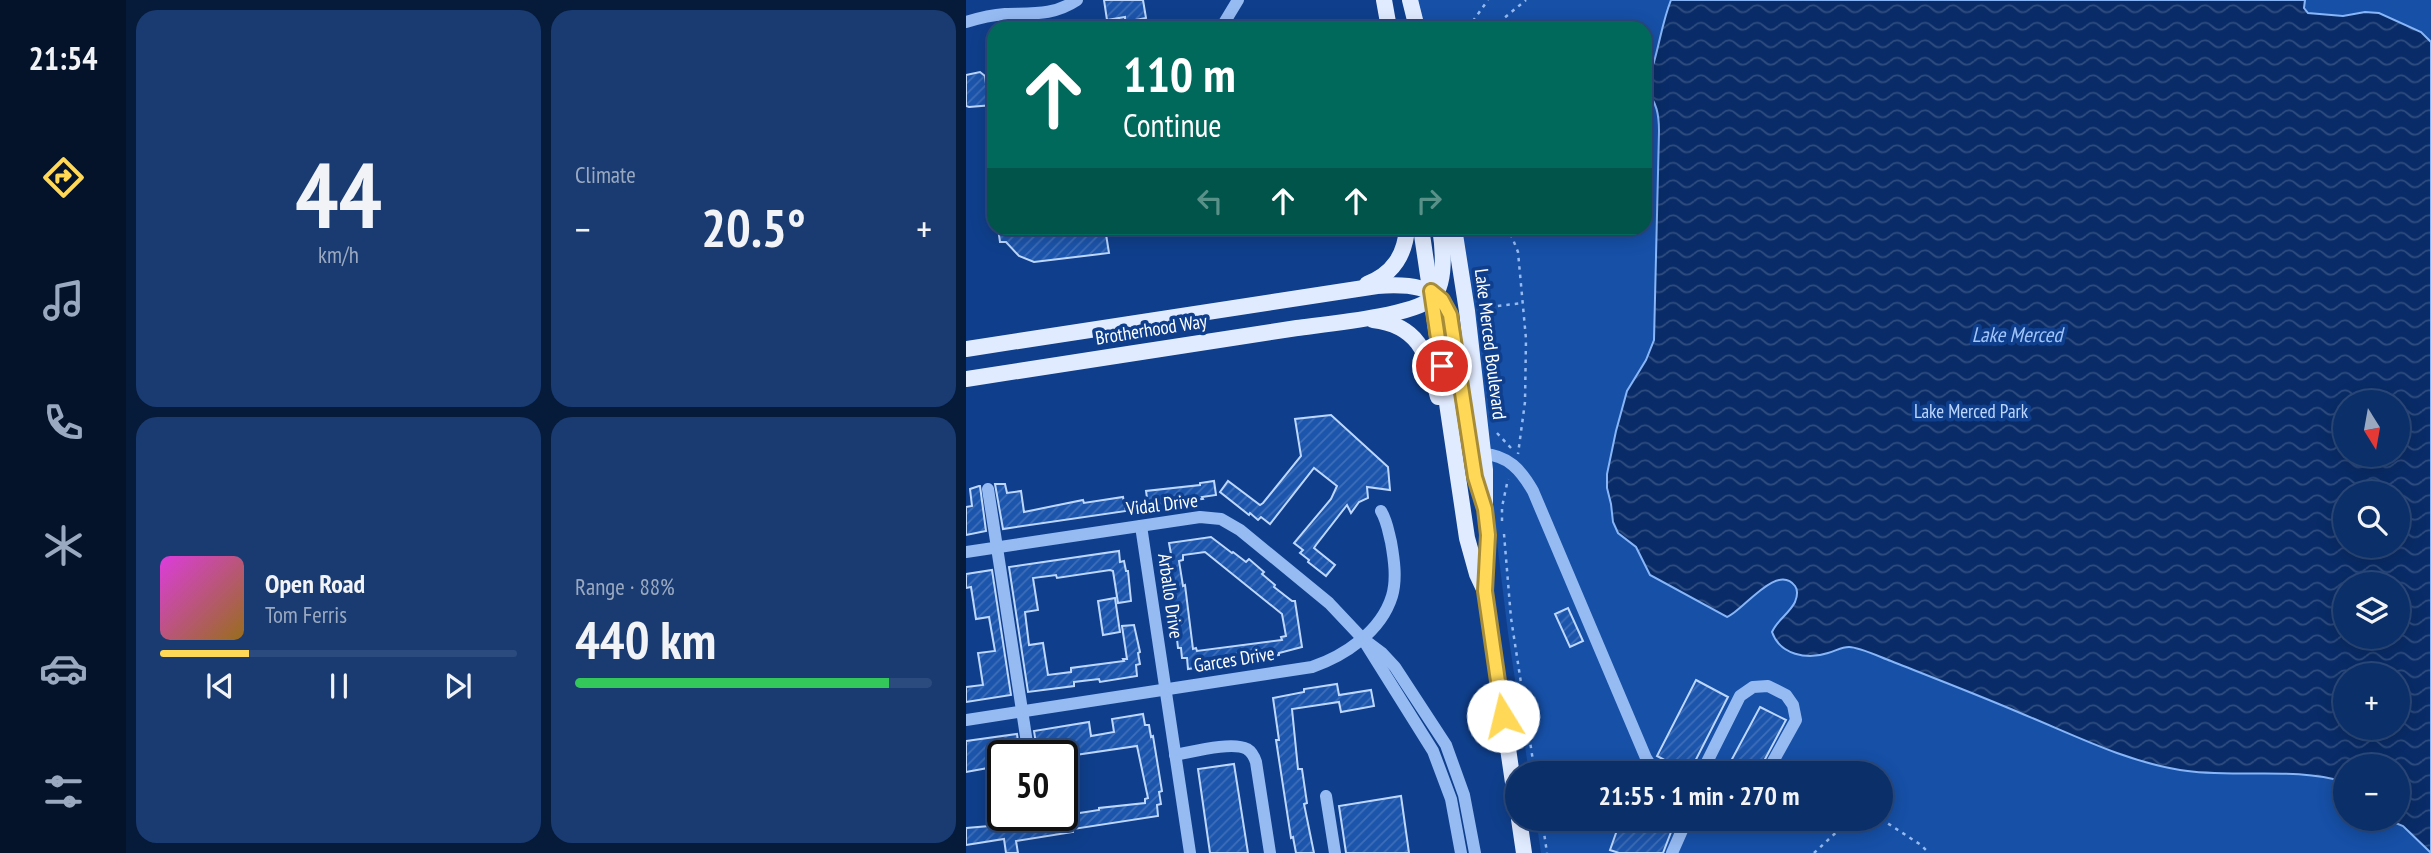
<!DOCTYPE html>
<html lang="en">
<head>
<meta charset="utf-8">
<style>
	:root { --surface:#0b2f69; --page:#193b71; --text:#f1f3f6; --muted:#9aa9c0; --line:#2b4a7d; --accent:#ffd857 }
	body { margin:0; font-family:"PT Sans Narrow",sans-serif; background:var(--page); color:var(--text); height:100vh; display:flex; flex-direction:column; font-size:26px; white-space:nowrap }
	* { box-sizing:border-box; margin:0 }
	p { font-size:23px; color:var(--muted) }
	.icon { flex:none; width:38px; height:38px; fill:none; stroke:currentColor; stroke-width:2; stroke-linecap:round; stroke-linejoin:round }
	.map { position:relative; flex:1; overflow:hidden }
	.sheet { display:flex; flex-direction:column; gap:10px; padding:10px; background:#061a3a; width:840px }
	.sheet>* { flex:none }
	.hud { position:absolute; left:21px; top:21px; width:665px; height:214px; border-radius:21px; box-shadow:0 4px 18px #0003,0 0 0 2px var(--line); background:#00695c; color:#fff; overflow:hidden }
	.needle { width:46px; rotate:169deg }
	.fabs { position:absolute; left:1367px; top:390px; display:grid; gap:14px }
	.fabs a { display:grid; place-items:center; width:77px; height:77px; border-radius:50%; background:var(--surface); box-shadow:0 4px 18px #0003,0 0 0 2px var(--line); font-size:35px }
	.speed { position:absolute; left:21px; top:740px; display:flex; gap:14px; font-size:35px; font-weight:700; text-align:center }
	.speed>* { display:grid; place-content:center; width:91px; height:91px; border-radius:50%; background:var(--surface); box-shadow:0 4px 18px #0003,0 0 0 2px var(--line); line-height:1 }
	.speed .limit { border:4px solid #111; border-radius:10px; background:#fff; color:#111 }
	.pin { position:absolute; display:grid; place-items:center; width:60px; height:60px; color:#fff; margin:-30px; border:4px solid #fff; border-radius:50%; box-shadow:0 2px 7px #0007 }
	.me { position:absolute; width:77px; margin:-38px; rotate:351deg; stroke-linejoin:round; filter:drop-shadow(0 0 5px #0008) }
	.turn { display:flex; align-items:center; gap:24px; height:147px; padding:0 21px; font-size:32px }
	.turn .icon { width:91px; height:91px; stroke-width:2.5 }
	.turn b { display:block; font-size:49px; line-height:60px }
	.lanes { display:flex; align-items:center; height:66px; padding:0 21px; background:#0003; justify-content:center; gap:35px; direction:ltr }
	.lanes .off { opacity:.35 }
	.big { font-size:52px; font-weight:800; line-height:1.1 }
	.sheet .widget { flex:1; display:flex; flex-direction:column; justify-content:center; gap:10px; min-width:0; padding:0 24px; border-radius:21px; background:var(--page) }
	.sheet .dial { align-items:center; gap:0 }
	.dial b { font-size:91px; line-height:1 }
	.song { display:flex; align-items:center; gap:21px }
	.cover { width:84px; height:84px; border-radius:10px; background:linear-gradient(135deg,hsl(300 70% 55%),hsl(40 70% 35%)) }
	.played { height:7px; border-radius:4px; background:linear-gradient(90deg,var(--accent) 25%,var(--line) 25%) }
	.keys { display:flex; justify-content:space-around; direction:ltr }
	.heat { display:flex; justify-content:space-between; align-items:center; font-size:38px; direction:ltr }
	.charge { height:10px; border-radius:5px; background:linear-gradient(90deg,#34c759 88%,var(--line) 0) }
	.sheet .tiles { flex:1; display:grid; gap:10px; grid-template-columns:repeat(2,1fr) }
	.trip { position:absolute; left:539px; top:761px; width:388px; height:70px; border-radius:35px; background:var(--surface); box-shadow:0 4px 18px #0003,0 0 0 2px var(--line); font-weight:800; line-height:70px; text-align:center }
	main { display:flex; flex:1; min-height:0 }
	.tabs { display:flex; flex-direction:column; width:126px; justify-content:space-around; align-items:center; background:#04132a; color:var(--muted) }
	.tabs .icon { width:49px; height:49px }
	.tabs .on { color:var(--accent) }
	.tabs b { font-size:32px; color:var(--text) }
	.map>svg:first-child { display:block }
	.green { fill:#1650a7; fill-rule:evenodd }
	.water { fill:url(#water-waves); stroke:#87b5f7; stroke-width:2; fill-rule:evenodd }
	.building { fill:url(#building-hatch); stroke:#bdd7fe; stroke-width:2; fill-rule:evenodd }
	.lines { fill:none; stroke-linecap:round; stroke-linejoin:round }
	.path { stroke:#96bbf3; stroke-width:2.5; stroke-dasharray:3.5 5; stroke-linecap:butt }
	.minor { stroke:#96bbf3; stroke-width:12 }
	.major { stroke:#e1ebff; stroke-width:16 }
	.route-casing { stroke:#a68c39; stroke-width:18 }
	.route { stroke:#ffd857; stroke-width:12 }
	.labels { text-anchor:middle; stroke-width:7; stroke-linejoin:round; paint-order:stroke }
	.street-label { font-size:19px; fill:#fff; stroke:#0f3f8c }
	.park-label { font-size:19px; fill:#bdd7fe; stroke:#0f3f8c }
	.water-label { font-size:21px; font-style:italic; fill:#a1c5fa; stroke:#0f3f8c }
</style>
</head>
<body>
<main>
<nav class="tabs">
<b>21:54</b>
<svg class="icon on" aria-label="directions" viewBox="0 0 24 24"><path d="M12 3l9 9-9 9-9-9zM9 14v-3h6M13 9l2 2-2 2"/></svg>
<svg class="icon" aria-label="music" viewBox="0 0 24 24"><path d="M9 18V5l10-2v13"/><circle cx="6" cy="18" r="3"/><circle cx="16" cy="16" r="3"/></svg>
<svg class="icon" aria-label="phone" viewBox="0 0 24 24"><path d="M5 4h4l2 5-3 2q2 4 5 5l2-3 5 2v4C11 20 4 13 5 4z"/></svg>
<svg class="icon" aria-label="climate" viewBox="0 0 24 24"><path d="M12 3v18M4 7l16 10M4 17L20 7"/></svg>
<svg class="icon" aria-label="car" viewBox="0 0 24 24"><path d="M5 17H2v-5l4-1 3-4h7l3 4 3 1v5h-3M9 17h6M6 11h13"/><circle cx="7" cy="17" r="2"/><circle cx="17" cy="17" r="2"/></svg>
<svg class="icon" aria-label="filters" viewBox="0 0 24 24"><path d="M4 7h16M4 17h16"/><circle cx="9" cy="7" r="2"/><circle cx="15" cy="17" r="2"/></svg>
</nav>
<section class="sheet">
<div class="tiles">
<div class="widget dial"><b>44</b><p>km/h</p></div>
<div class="widget"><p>Climate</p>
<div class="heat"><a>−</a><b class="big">20.5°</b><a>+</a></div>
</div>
<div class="widget">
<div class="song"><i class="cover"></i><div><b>Open Road</b><p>Tom Ferris</p></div></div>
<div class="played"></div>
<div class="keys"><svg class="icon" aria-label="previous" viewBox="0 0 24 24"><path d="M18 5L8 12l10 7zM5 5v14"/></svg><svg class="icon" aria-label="pause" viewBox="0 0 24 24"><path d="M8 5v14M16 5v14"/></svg><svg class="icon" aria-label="next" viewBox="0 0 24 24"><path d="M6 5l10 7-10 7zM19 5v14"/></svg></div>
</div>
<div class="widget"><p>Range · 88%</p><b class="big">440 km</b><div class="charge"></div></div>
</div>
</section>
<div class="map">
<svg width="1465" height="853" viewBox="0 0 1465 853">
	<defs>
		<pattern id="water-waves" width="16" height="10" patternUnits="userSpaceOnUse" patternTransform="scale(1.75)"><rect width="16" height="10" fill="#092c68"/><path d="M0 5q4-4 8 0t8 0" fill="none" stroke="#2e4c7f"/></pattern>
		<pattern id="building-hatch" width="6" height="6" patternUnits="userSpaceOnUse" patternTransform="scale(1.75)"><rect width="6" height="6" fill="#1c55ac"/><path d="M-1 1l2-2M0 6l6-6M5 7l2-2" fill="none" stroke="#3e6eb8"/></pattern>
	</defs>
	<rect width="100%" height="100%" fill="#0f3f8c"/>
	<path class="green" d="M451 0H1465V853H575L570 819H915V774L563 773 542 633 493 228H679V28H457ZM1379 402H1432V455H1379ZM1379 494H1432V546H1379ZM1379 584H1432V637H1379ZM1379 676H1432V728H1379ZM1379 766H1432V819H1379Z"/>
	<path class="water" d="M705 0H1339L1338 8 1342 13 1377 16 1399 12 1413 13 1455 32 1465 42V853L1437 826 1420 819H1432V766H1379V782C1326 766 1269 779 1214 770 1159 761 1110 736 1059 715 1015 696 970 679 925 661 914 657 893 647 883 647 875 647 870 651 862 653 841 660 814 655 806 632 811 620 823 614 829 602 831 597 832 590 829 586 811 562 776 612 761 617L684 575 670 547 652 533 647 522 645 504 641 488V474L650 431 661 391 680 360 688 340 693 131C693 115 691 102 679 89 679 79 685 72 688 62 694 41 697 20 705 0ZM1379 402H1432V455H1379ZM1379 494H1432V546H1379ZM1379 584H1432V637H1379ZM1379 676H1432V728H1379Z"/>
	<g class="building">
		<polygon points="138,0 177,0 180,18 159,22 159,17 141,20"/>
		<polygon points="14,72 19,76 20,84 23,84 27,105 3,107 0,106 0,75"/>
		<polygon points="32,228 139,228 143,253 68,262 53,256 40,242 34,242"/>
		<polygon points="365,415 422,467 424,490 401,487 402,498 393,502 385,513 381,505 350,545 348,548 369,565 360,576 342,562 343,560 334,553 337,550 328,543 365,499 371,486 348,468 304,524 295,517 292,520 284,513 283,515 254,492 262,481 294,505 297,503 335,456 329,419"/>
		<polygon points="248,481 250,495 236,497 237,499 182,505 180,491 234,485 234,483"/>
		<polygon points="29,484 39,484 41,493 55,491 58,512 117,500 118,503 157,497 160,511 37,529"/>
		<polygon points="13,486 14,486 20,531 0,535 0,507 6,506 4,489"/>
		<path d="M245 537 266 553 267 552 280 562 283 559 298 572 296 574 309 585 308 587 326 601H329L336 647 313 653V655L222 669 221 658H216L215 648H212L207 603 200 566 202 565 201 555 205 554 203 543ZM239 552 316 614 320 636 315 637 316 640 231 651 230 648 227 649 219 585 217 586 213 561 217 560V555Z"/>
		<polygon points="153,551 154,562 158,561 160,571 162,571 165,601 152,603 147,571 144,570 91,578 90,575 67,578 72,610 59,612 63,645 77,643 82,675 105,672 105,668 158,661 157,659 161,659 156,626 168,625 174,652 172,653 174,664 170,665 171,676 134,682 133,679 108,682 108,686 62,692 43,567"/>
		<polygon points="26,570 45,695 0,702 0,687 17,685 12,653 29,651 23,617 10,619 5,587 0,588 0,574"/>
		<polygon points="149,598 154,632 137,635 132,601"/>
		<polygon points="602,608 617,641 604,647 589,614"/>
		<polygon points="730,680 762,697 723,773 691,756"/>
		<polygon points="371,684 373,695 405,690 408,706 375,712 373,702 326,709 332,769 336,769 341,803 338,804 348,853 330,853 327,837 325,838 310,740 313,740 307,698 338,692 338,689"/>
		<polygon points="794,707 820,720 791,774 758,774"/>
		<polygon points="177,714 179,725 183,725 185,737 187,736 196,791 193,792 195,804 191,805 192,816 107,829 107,832 50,841 52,853 40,853 38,839 0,845 0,828 35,825 36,818 52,816 96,816 96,787 102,787 107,814 133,810 133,808 179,803 179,799 182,798 171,746 96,757 72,756 68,731 123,722 125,736 148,732 146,719"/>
		<polygon points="51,734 54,756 35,756 37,781 24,783 22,768 0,772 0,741"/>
		<polygon points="268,764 282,853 244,853 232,769"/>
		<polygon points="435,796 443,853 380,853 373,806"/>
		<polygon points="655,819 710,819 697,853 653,853 644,850"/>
	</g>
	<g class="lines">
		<g class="path">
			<polyline points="502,28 522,0"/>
			<polyline points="526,28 560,0"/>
			<polyline points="538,228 546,237 552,252 560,339 559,402 552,454"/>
			<polyline points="515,308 557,303"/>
			<polyline points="531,433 545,448"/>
			<polyline points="536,521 536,507 542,479"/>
			<polyline points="538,534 545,618 569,774"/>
			<polyline points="576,819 581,853"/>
			<polyline points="915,819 955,845 963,853"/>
			<polyline points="848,853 877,826 894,819"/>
		</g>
		<g class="minor">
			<path d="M0 22C13 18 26 15 39 14 66 13 87 16 111 0"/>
			<polyline points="255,28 272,0"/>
			<path d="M517 454C542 455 555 470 567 491L680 758 690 774"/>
			<polyline points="22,489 63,756"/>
			<polyline points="175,526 224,853"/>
			<polyline points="0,552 234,517 255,519 274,530 363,603 396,638 416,653 429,667 480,745 498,795 509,853"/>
			<polyline points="400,644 467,751 485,799 495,853"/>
			<path d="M0 720 346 667C378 656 415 632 426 596 431 579 428 559 425 542 422 530 421 521 415 511"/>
			<path d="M209 755C226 752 266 741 281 749 286 752 288 756 290 762L304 853"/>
			<polyline points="735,774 774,696 787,687 802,686 820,695 827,705 830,720 800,774"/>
			<polyline points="360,796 369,853"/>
			<polyline points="768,819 772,821 773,819"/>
			<polyline points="706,853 721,819"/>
		</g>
		<g class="major">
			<polyline points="418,0 423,28"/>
			<polyline points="444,0 451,28"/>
			<polyline points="455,228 501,538 511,574 518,589"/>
			<polyline points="488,228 501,311 519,470 519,509 522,535 519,591 551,810"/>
			<path d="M401 284C427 274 439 255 441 228"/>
			<path d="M407 320C456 326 461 357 472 397"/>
			<path d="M0 349 411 286C439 284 473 284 484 315L509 477 519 509"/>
			<path d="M0 379C110 362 221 345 331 328 360 324 445 316 465 299 481 286 477 246 474 228"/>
			<polyline points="553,819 558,853"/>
		</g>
	</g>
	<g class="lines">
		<g class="route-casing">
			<polyline id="route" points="476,366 465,291 476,300 484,315 509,477 519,509 522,535 519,591 537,716"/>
		</g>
		<use href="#route" class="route"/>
	</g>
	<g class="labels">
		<g class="street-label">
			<text transform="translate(185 329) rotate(-9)" y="7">Brotherhood Way</text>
			<text transform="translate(525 344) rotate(83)" y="7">Lake Merced Boulevard</text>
			<text transform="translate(196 504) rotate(-7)" y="7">Vidal Drive</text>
			<text transform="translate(205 596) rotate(82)" y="7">Arballo Drive</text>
			<text transform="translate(268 659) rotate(-9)" y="7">Garces Drive</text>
		</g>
		<g class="park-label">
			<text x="1005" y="418">Lake Merced Park</text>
		</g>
		<g class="water-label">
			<text x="1051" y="342">Lake Merced</text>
		</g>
	</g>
</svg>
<div class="fabs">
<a><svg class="needle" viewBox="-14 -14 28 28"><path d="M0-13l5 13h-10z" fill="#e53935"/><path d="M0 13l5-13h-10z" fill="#9aa9c0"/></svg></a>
<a><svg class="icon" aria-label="search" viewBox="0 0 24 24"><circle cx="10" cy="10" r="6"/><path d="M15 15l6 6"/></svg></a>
<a><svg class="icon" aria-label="layers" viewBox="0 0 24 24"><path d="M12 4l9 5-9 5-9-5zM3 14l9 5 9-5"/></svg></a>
<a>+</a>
<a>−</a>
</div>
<div class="speed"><div class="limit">50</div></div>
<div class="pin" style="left:476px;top:366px;background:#d93025"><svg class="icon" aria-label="arrive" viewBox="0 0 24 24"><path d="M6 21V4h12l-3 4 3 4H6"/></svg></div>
<svg class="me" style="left:537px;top:716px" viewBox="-20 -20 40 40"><circle r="19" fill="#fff"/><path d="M0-13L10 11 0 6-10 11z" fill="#ffd857"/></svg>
<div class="trip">21:55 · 1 min · 270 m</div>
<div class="hud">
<div class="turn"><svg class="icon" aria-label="ahead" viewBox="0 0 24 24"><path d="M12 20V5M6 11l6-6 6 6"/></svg><div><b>110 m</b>Continue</div></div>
<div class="lanes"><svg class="icon off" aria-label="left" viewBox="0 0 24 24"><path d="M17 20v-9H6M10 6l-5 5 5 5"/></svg><svg class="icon" aria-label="ahead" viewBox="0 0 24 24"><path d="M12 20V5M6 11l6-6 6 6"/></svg><svg class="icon" aria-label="ahead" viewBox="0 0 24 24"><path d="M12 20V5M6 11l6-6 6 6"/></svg><svg class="icon off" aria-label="right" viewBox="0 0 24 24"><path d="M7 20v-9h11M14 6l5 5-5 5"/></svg></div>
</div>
</div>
</main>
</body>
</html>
